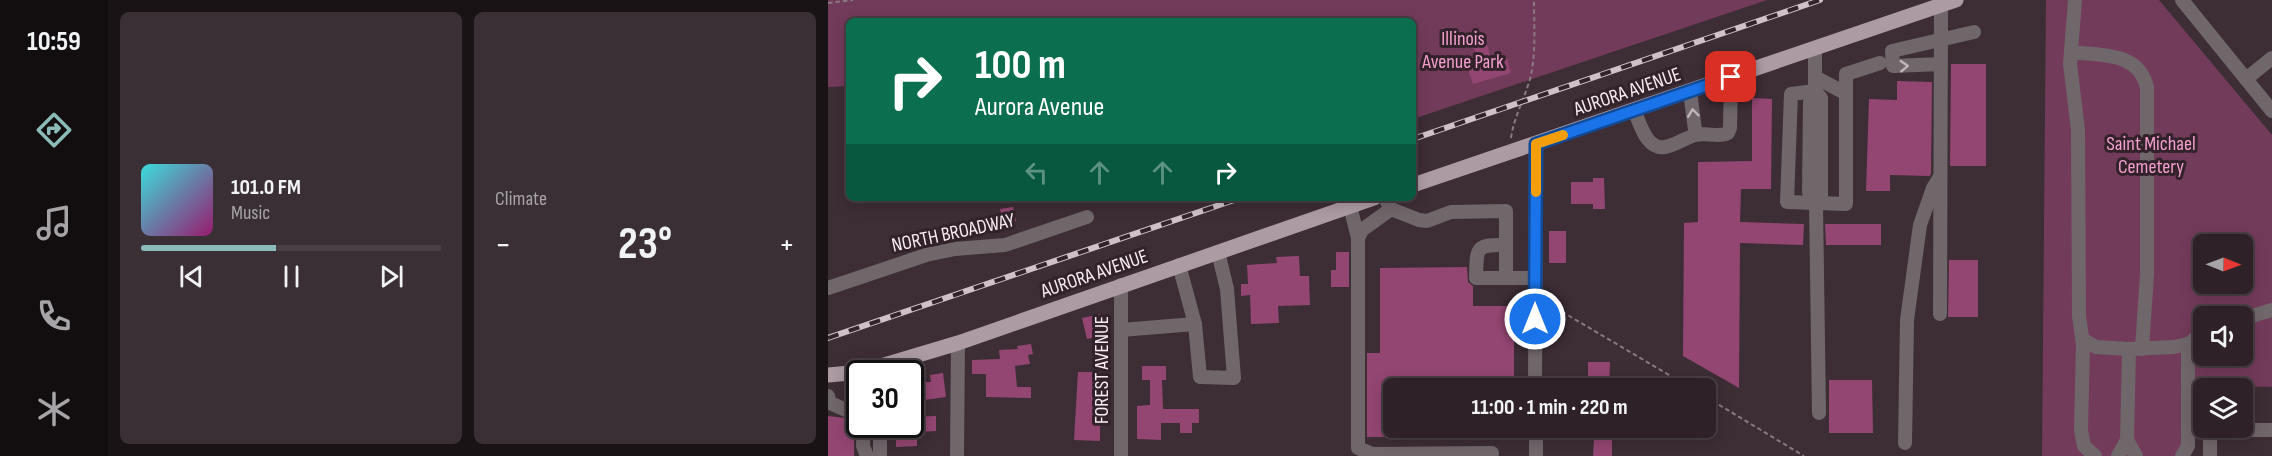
<!DOCTYPE html>
<html lang="en">
<head>
<meta charset="utf-8">
<style>
	:root { --surface:#2e2228; --page:#3a2f34; --text:#f1f3f6; --muted:#a7a4a8; --line:#493f45; --accent:#8bbbb9 }
	body { margin:0; font-family:"Sofia Sans Condensed",sans-serif; background:var(--page); color:var(--text); height:100vh; display:flex; flex-direction:column; font-size:22px; white-space:nowrap }
	* { box-sizing:border-box; margin:0 }
	p { font-size:20px; color:var(--muted) }
	.icon { flex:none; width:33px; height:33px; fill:none; stroke:currentColor; stroke-width:2; stroke-linecap:round; stroke-linejoin:round }
	.map { position:relative; flex:1; overflow:hidden }
	.side { display:flex; flex-direction:column; gap:12px; padding:12px; background:#191316; width:720px }
	.side>* { flex:none }
	.guide { position:absolute; left:18px; top:18px; width:570px; height:183px; border-radius:9px; box-shadow:0 3px 15px #0003,0 0 0 2px var(--line); background:#0b6e4f; color:#fff; overflow:hidden }
	.needle { width:39px; rotate:91deg }
	.controls { position:absolute; left:1365px; top:234px; display:grid; gap:12px }
	.controls a { display:grid; place-items:center; width:60px; height:60px; border-radius:9px; background:var(--surface); box-shadow:0 3px 15px #0003,0 0 0 2px var(--line); font-size:30px }
	.speed { position:absolute; left:18px; top:360px; display:flex; gap:12px; font-size:30px; font-weight:700; text-align:center }
	.speed>* { display:grid; place-content:center; width:78px; height:78px; border-radius:50%; background:var(--surface); box-shadow:0 3px 15px #0003,0 0 0 2px var(--line); line-height:1 }
	.speed .limit { border:3px solid #111; border-radius:9px; background:#fff; color:#111 }
	.pin { position:absolute; display:grid; place-items:center; width:51px; height:51px; color:#fff; margin:-26px; border-radius:12px; box-shadow:0 3px 9px #0006 }
	.me { position:absolute; width:66px; margin:-33px; rotate:0deg; stroke-linejoin:round; filter:drop-shadow(0 0 4px #0008) }
	.turn { display:flex; align-items:center; gap:21px; height:126px; padding:0 30px; font-size:27px }
	.turn .icon { width:78px; height:78px; stroke-width:2.5 }
	.turn b { display:block; font-size:42px; line-height:51px }
	.lanes { display:flex; align-items:center; height:57px; padding:0 30px; background:#0003; justify-content:center; gap:30px; direction:ltr }
	.lanes .off { opacity:.35 }
	.big { font-size:45px; font-weight:700; line-height:1.1 }
	.side .tile { flex:1; display:flex; flex-direction:column; justify-content:center; gap:9px; min-width:0; padding:0 21px; border-radius:9px; background:var(--page) }
	.song { display:flex; align-items:center; gap:18px }
	.cover { width:72px; height:72px; border-radius:9px; background:linear-gradient(135deg,hsl(180 70% 55%),hsl(320 70% 35%)) }
	.played { height:6px; border-radius:3px; background:linear-gradient(90deg,var(--accent) 45%,var(--line) 45%) }
	.keys { display:flex; justify-content:space-around; direction:ltr }
	.heat { display:flex; justify-content:space-between; align-items:center; font-size:33px; direction:ltr }
	.side .tiles { flex:1; display:grid; gap:12px; grid-template-columns:repeat(2,1fr) }
	.trip { position:absolute; left:555px; top:378px; width:333px; height:60px; border-radius:9px; background:var(--surface); box-shadow:0 3px 15px #0003,0 0 0 2px var(--line); font-weight:700; line-height:60px; text-align:center }
	main { display:flex; flex:1; min-height:0 }
	.tabs { display:flex; flex-direction:column; width:108px; justify-content:space-around; align-items:center; background:#120e10; color:var(--muted) }
	.tabs .icon { width:42px; height:42px }
	.tabs .selected { color:var(--accent) }
	.tabs b { font-size:27px; color:var(--text) }
	.map>svg:first-child { display:block }
	.green { fill:#733b5a; fill-rule:evenodd }
	.building { fill:#934672 }
	.lines { fill:none; stroke-linecap:round; stroke-linejoin:round }
	.path { stroke:#887a81; stroke-width:2; stroke-dasharray:4.5 3; stroke-linecap:butt }
	.minor { stroke:#70676b; stroke-width:14 }
	.major { stroke:#ac9ba3; stroke-width:15 }
	.rail-casing { stroke:#cec2c8; stroke-width:6 }
	.rail { stroke:#32232b; stroke-width:4; stroke-dasharray:11; stroke-linecap:butt }
	.oneway { stroke:#c1b7bb }
	.route-casing { stroke:#114b97; stroke-width:15 }
	.route { stroke:#1a73e8; stroke-width:10 }
	.slow { stroke:#f59e0b; stroke-width:10 }
	.labels { text-anchor:middle; stroke-width:6; stroke-linejoin:round; paint-order:stroke }
	.park-label { font-size:20px; fill:#f69fce; stroke:#32232b }
	.street-label { font-size:20px; fill:#f7ecf1; stroke:#32232b }
</style>
</head>
<body>
<main>
<nav class="tabs">
<b>10:59</b>
<svg class="icon selected" aria-label="directions" viewBox="0 0 24 24"><path d="M12 3l9 9-9 9-9-9zM9 14v-3h6M13 9l2 2-2 2"/></svg>
<svg class="icon" aria-label="music" viewBox="0 0 24 24"><path d="M9 18V5l10-2v13"/><circle cx="6" cy="18" r="3"/><circle cx="16" cy="16" r="3"/></svg>
<svg class="icon" aria-label="phone" viewBox="0 0 24 24"><path d="M5 4h4l2 5-3 2q2 4 5 5l2-3 5 2v4C11 20 4 13 5 4z"/></svg>
<svg class="icon" aria-label="climate" viewBox="0 0 24 24"><path d="M12 3v18M4 7l16 10M4 17L20 7"/></svg>
</nav>
<section class="side">
<div class="tiles">
<div class="tile">
<div class="song"><i class="cover"></i><div><b>101.0 FM</b><p>Music</p></div></div>
<div class="played"></div>
<div class="keys"><svg class="icon" aria-label="previous" viewBox="0 0 24 24"><path d="M18 5L8 12l10 7zM5 5v14"/></svg><svg class="icon" aria-label="pause" viewBox="0 0 24 24"><path d="M8 5v14M16 5v14"/></svg><svg class="icon" aria-label="next" viewBox="0 0 24 24"><path d="M6 5l10 7-10 7zM19 5v14"/></svg></div>
</div>
<div class="tile"><p>Climate</p>
<div class="heat"><a>−</a><b class="big">23°</b><a>+</a></div>
</div>
</div>
</section>
<div class="map">
<svg width="1444" height="456" viewBox="0 0 1444 456">
	<rect width="100%" height="100%" fill="#3d2d35"/>
	<g class="green">
		<polygon points="0,0 939,0 585,119 585,21 21,21 21,86 0,87"/>
		<path d="M1218 0H1331L1444 135V387L1366 385 1363 456H1214ZM1376 244H1414V284H1376ZM1376 316H1414V356H1376Z"/>
	</g>
	<g class="building">
		<polygon points="656,34 664,62 679,58 683,73 645,84 640,69 651,66 643,38"/>
		<polygon points="1123,64 1158,64 1158,166 1122,166"/>
		<polygon points="1069,81 1104,82 1103,173 1102,176 1062,175 1062,191 1038,191 1041,99 1069,100"/>
		<polygon points="924,98 944,99 943,189 913,189 912,222 976,224 975,245 912,243 911,388 855,356 856,223 870,222 870,162 924,161"/>
		<polygon points="765,178 776,178 777,209 765,209 765,204 743,204 743,182 765,182"/>
		<polygon points="185,207 188,221 175,224 172,209"/>
		<polygon points="997,224 1053,224 1053,245 998,245"/>
		<rect x="721" y="231" width="17" height="32"/>
		<polygon points="508,252 521,252 521,287 503,287 503,270 508,270"/>
		<polygon points="471,256 472,276 481,276 482,305 450,306 451,323 423,324 422,295 413,296 413,284 420,284 419,265 449,263 448,257"/>
		<polygon points="1121,260 1150,260 1150,317 1120,317"/>
		<polygon points="639,267 640,282 645,286 645,306 686,306 686,388 566,388 566,428 666,428 666,436 539,437 539,353 552,353 552,268"/>
		<polygon points="272,314 276,335 259,339 254,318"/>
		<polygon points="203,344 205,354 200,355 202,364 187,366 189,387 203,387 203,398 158,397 158,374 144,374 144,360 172,359 171,350 190,349 189,346"/>
		<polygon points="760,362 782,362 781,388 760,388"/>
		<polygon points="314,366 338,366 338,380 334,380 335,409 371,409 371,423 364,423 364,433 352,433 352,423 333,423 333,440 309,439 309,406 322,405 322,380 314,380"/>
		<polygon points="250,372 272,372 272,441 246,440"/>
		<polygon points="115,373 118,397 82,402 82,382 103,382 102,375"/>
		<polygon points="1001,380 1044,380 1045,433 1001,433"/>
		<polygon points="0,416 26,419 26,456 0,456"/>
		<polygon points="108,416 108,431 89,432 89,446 68,447 68,424 82,424 82,417"/>
		<polygon points="735,428 807,428 807,439 784,439 784,456 765,456 766,439 735,439"/>
	</g>
	<g class="lines">
		<g class="path">
			<polyline points="0,3 25,0"/>
			<path d="M683 138C686 116 698 96 703 75 708 51 706 25 706 0"/>
			<polyline points="721,304 863,388"/>
			<polyline points="878,397 976,456"/>
		</g>
		<g class="minor">
			<polyline points="1247,0 1242,64 1250,130 1251,316 1255,344 1253,430 1256,446 1267,456"/>
			<polyline points="1354,0 1444,111"/>
			<polyline points="987,48 987,91 982,102 981,192 988,203 991,413"/>
			<path d="M1243 52C1273 56 1310 51 1319 87V274L1314 349"/>
			<polyline points="1113,64 1065,66 1064,51 1146,32"/>
			<polyline points="987,77 1017,93"/>
			<polyline points="1418,79 1444,58"/>
			<polyline points="862,91 867,130 870,134"/>
			<polyline points="987,91 963,94 959,202 1018,204 1018,74 1052,63"/>
			<polyline points="987,91 993,98 993,197 988,203"/>
			<path d="M806 110C812 123 818 150 837 147 848 145 858 137 868 135 879 132 890 138 900 133L902 128 903 77"/>
			<polyline points="557,198 563,209 591,220 599,221 623,212 678,211 678,278 707,278"/>
			<polyline points="522,206 530,238 530,448 544,454 664,453"/>
			<polyline points="530,238 534,230 563,209"/>
			<polyline points="351,265 367,324 372,377 406,378 399,289 390,252"/>
			<path d="M678 278H648C649 249 646 244 678 245"/>
			<polyline points="293,285 293,456"/>
			<polyline points="0,288 98,255 127,249 177,245 259,217"/>
			<polyline points="1112,314 1113,5"/>
			<polyline points="1414,319 1444,310"/>
			<polyline points="293,330 367,324"/>
			<polyline points="1254,339 1268,347 1301,349 1346,347 1360,344 1376,332"/>
			<polyline points="707,388 708,144"/>
			<polyline points="0,396 2,403 18,410 32,410"/>
			<polyline points="36,424 35,446 39,456"/>
			<polyline points="52,424 52,456"/>
			<polyline points="708,428 708,456"/>
			<polyline points="1299,440 1308,456"/>
			<polyline points="1077,443 1079,320 1092,225 1105,188 1111,178"/>
			<polyline points="129,456 130,343"/>
			<polyline points="1290,456 1299,440 1301,349"/>
			<polyline points="1354,456 1360,446 1360,344"/>
			<polyline points="1382,456 1382,430 1444,430"/>
		</g>
		<g class="major">
			<polyline points="585,185 1128,0"/>
			<polyline points="0,375 33,372 130,343 546,198"/>
		</g>
		<g class="rail-casing">
			<g id="rail">
				<polyline points="585,139 992,0"/>
				<polyline points="0,338 412,198"/>
			</g>
		</g>
		<use href="#rail" class="rail"/>
	</g>
	<defs><path id="oneway-chevron" d="M-2-3.5L2.5 0L-2 3.5" fill="none" stroke-width="1.6" stroke-linecap="round" stroke-linejoin="round" transform="scale(1.5)"/></defs>
	<g class="oneway">
		<use href="#oneway-chevron" transform="translate(1076 66) rotate(-3)"/>
		<use href="#oneway-chevron" transform="translate(865 113) rotate(-97)"/>
	</g>
	<g class="lines">
		<g class="route-casing">
			<polyline id="route" points="707,319 708,144 903,77"/>
		</g>
		<use href="#route" class="route"/>
		<polyline class="slow" points="708,192 708,144 735,135"/>
	</g>
	<g class="labels">
		<g class="park-label">
			<text x="635" y="45">Illinois<tspan x="635" dy="23">Avenue Park</tspan></text>
			<text x="1323" y="150">Saint Michael<tspan x="1323" dy="23">Cemetery</tspan></text>
		</g>
		<g class="street-label">
			<text transform="translate(799 91) rotate(-19)" y="7">AURORA AVENUE</text>
			<text transform="translate(125 232) rotate(-12)" y="7">NORTH BROADWAY</text>
			<text transform="translate(266 273) rotate(-19)" y="7">AURORA AVENUE</text>
			<text transform="translate(273 370) rotate(-90)" y="7">FOREST AVENUE</text>
		</g>
	</g>
</svg>
<div class="controls">
<a><svg class="needle" viewBox="-14 -14 28 28"><path d="M0-13l5 13h-10z" fill="#e53935"/><path d="M0 13l5-13h-10z" fill="#a7a4a8"/></svg></a>
<a><svg class="icon" aria-label="sound" viewBox="0 0 24 24"><path d="M4 9h4l5-4v14l-5-4H4zM17 9q2 3 0 6"/></svg></a>
<a><svg class="icon" aria-label="layers" viewBox="0 0 24 24"><path d="M12 4l9 5-9 5-9-5zM3 14l9 5 9-5"/></svg></a>
</div>
<div class="speed"><div class="limit">30</div></div>
<div class="pin" style="left:903px;top:77px;background:#d93025"><svg class="icon" aria-label="arrive" viewBox="0 0 24 24"><path d="M6 21V4h12l-3 4 3 4H6"/></svg></div>
<svg class="me" style="left:707px;top:319px" viewBox="-20 -20 40 40"><circle r="17" fill="#1a73e8" stroke="#fff" stroke-width="3"/><path d="M0-11L8 9 0 5-8 9z" fill="#fff"/></svg>
<div class="trip">11:00 · 1 min · 220 m</div>
<div class="guide">
<div class="turn"><svg class="icon" aria-label="right" viewBox="0 0 24 24"><path d="M7 20v-9h11M14 6l5 5-5 5"/></svg><div><b>100 m</b>Aurora Avenue</div></div>
<div class="lanes"><svg class="icon off" aria-label="left" viewBox="0 0 24 24"><path d="M17 20v-9H6M10 6l-5 5 5 5"/></svg><svg class="icon off" aria-label="ahead" viewBox="0 0 24 24"><path d="M12 20V5M6 11l6-6 6 6"/></svg><svg class="icon off" aria-label="ahead" viewBox="0 0 24 24"><path d="M12 20V5M6 11l6-6 6 6"/></svg><svg class="icon" aria-label="right" viewBox="0 0 24 24"><path d="M7 20v-9h11M14 6l5 5-5 5"/></svg></div>
</div>
</div>
</main>
</body>
</html>
